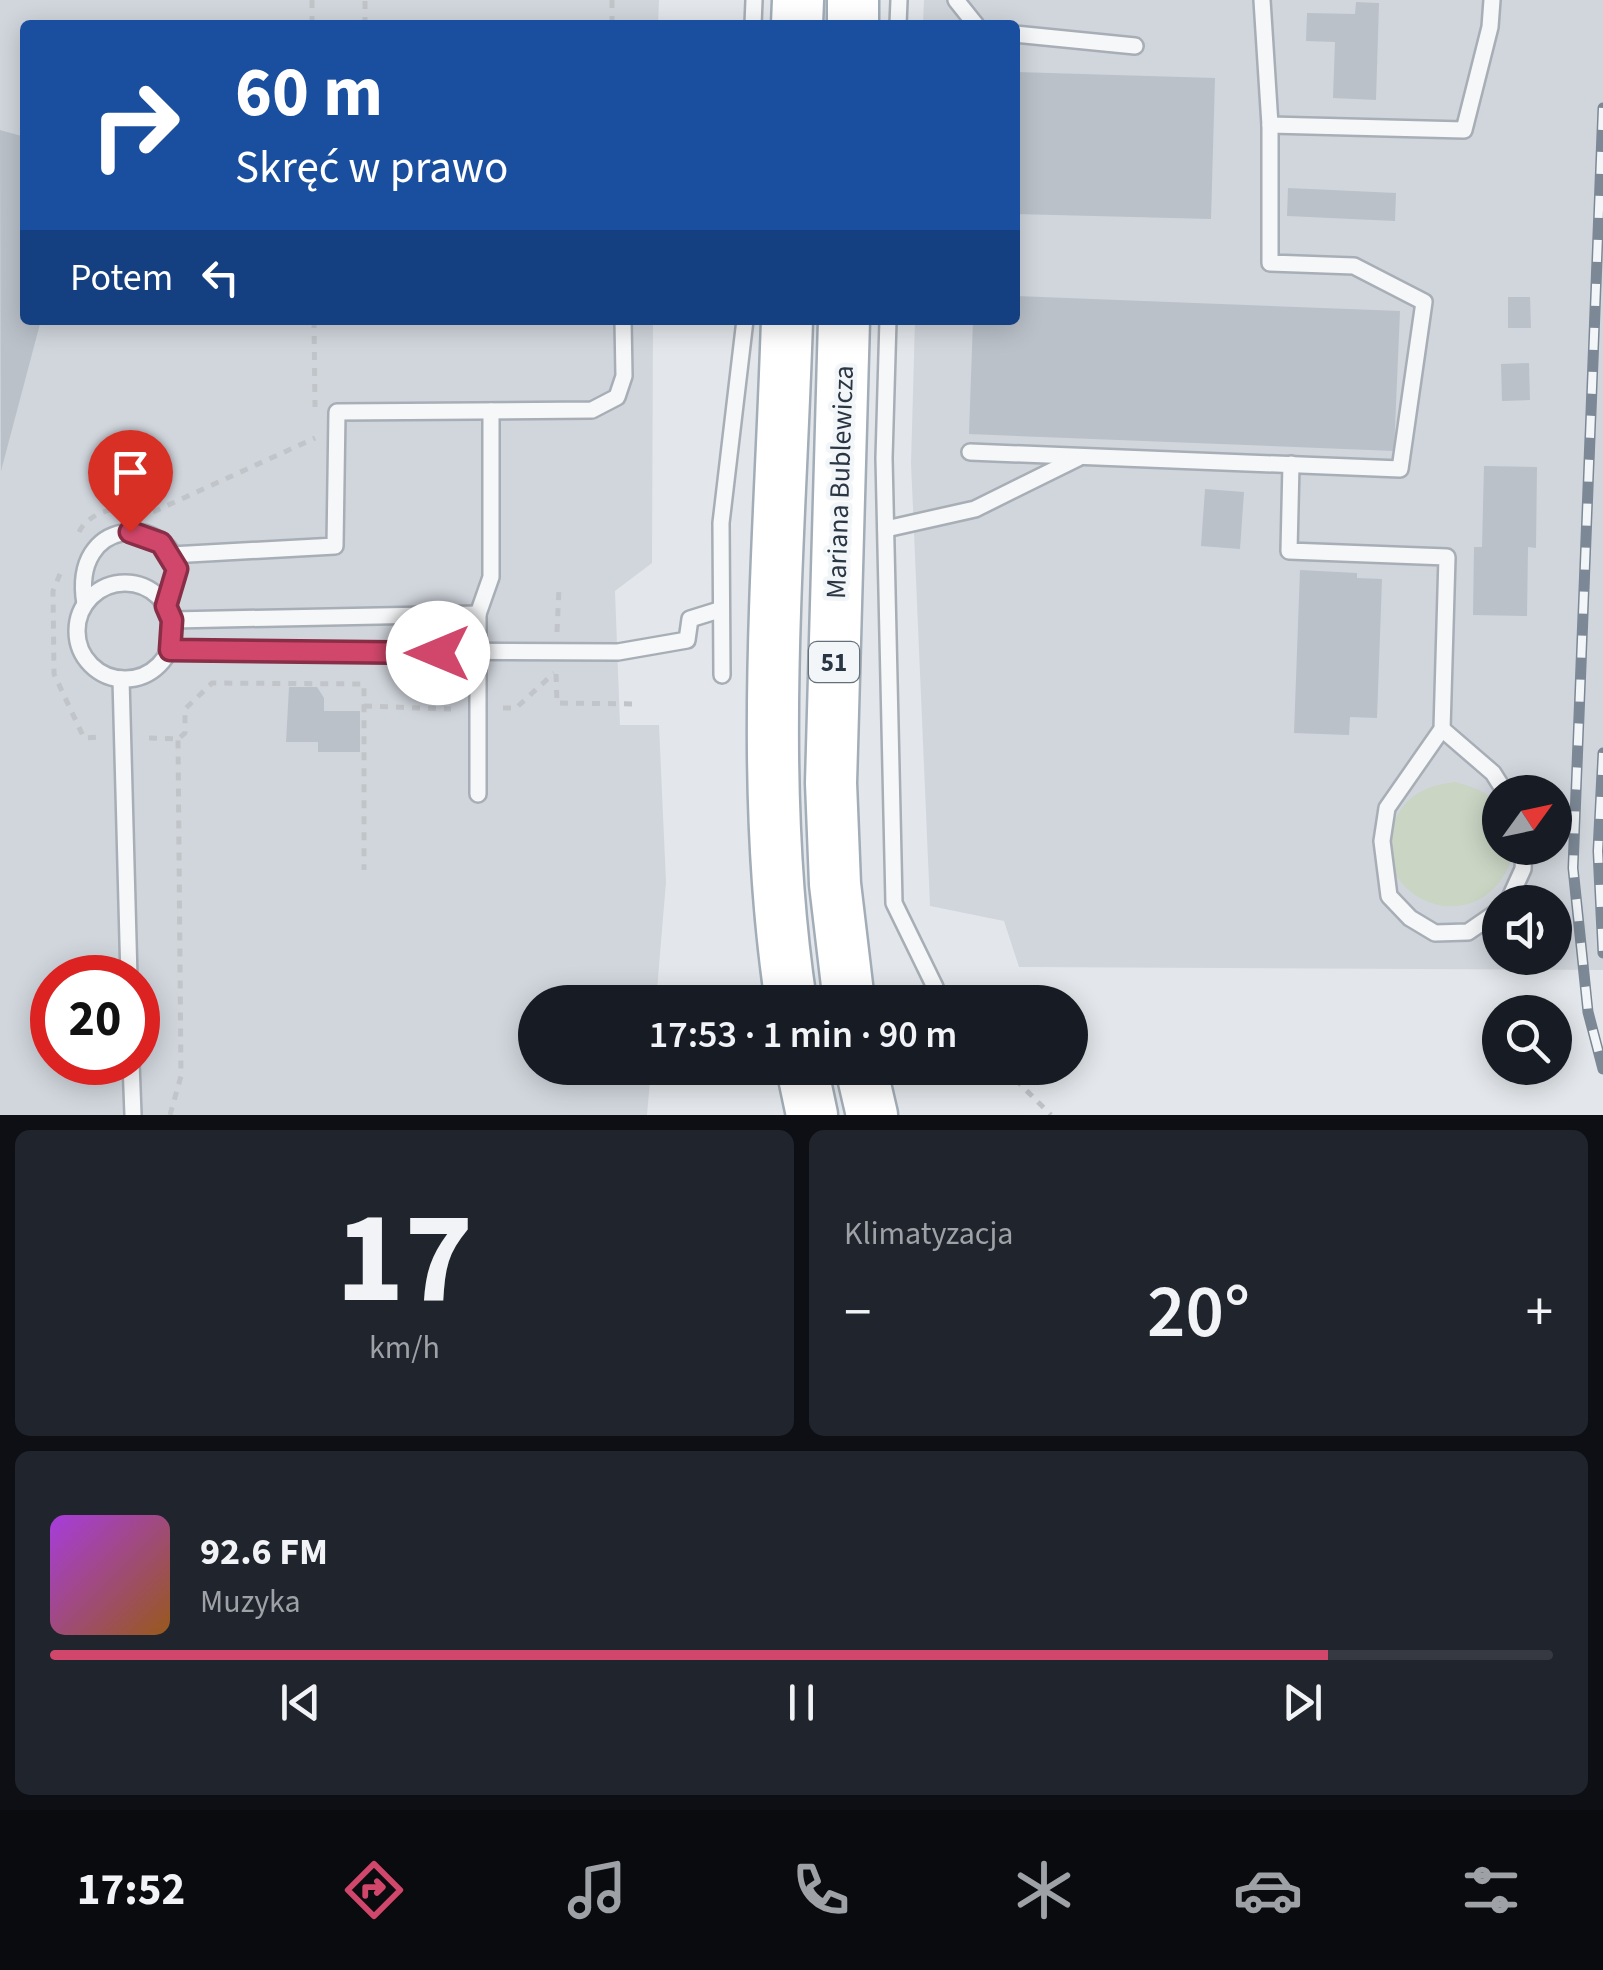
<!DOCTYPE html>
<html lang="pl">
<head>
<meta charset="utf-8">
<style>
	:root { --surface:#171b24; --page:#20242c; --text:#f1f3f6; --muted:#9ea1a6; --line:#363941; --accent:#d1476b }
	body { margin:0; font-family:"Source Sans 3",sans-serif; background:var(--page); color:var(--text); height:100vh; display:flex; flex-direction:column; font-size:38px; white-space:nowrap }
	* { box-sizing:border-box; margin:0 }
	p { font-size:32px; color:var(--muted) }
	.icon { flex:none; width:55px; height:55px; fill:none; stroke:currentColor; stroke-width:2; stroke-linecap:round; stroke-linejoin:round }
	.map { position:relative; height:1115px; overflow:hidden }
	.side { display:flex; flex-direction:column; gap:15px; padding:15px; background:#0d0f14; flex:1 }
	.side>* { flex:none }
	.top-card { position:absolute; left:20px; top:20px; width:1000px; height:305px; border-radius:10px; box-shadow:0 5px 25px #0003; background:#1a4fa0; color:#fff; overflow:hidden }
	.needle { width:65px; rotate:57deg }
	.fabs { position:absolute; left:1482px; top:775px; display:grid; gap:20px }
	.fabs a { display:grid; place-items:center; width:90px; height:90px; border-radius:50%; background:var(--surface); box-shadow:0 5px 25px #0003; font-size:50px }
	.speed { position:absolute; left:30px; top:955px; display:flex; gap:20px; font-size:50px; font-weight:700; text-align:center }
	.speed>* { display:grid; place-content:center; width:130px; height:130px; border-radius:50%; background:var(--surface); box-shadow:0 5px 25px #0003; line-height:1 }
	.speed .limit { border:15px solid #d22; background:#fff; color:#111 }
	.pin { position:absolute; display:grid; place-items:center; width:85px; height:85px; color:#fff; margin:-102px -42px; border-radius:50% 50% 50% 0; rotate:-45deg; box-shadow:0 0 10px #0007 }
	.pin .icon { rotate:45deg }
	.me { position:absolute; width:110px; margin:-55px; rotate:270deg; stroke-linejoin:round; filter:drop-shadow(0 0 8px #0008) }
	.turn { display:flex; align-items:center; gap:35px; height:210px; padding:0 50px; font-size:45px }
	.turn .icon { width:130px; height:130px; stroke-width:2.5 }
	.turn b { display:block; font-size:70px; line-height:85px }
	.then { display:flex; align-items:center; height:95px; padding:0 50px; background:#0003; gap:20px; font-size:38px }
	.big { font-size:75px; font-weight:600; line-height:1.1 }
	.side .card { flex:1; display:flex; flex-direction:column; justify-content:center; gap:15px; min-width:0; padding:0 35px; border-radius:15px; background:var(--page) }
	.side .dial { align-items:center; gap:0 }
	.dial b { font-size:130px; line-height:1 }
	.song { display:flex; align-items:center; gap:30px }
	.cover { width:120px; height:120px; border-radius:15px; background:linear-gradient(135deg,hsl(280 70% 55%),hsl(30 70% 35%)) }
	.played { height:10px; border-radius:5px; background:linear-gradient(90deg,var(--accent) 85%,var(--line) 85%) }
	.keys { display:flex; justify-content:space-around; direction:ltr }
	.heat { display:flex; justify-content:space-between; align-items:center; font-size:55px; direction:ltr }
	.side .tiles { flex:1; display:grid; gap:15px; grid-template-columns:1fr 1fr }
	.card:last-child { grid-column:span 2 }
	.trip { position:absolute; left:518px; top:985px; width:570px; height:100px; border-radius:50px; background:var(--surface); box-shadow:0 5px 25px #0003; font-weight:600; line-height:100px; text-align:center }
	.tab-bar { display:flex; height:160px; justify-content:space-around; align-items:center; background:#090b0e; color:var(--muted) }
	.tab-bar .icon { width:70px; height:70px }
	.tab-bar .current { color:var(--accent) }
	.tab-bar b { font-size:45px; color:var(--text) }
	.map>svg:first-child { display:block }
	.built { fill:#d1d6dd; fill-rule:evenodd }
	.green { fill:#cad5c4 }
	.building { fill:#bac1c9 }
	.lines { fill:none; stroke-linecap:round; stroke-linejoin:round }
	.service-casing { stroke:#a8aeb6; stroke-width:20 }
	.primary-casing { stroke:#a2adb7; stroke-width:55 }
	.path { stroke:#c1c5ca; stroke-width:5; stroke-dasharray:8 8; stroke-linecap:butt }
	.service { stroke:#f6f7f9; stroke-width:15 }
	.primary { stroke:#fff; stroke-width:50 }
	.rail-casing { stroke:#7c8895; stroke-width:11 }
	.rail { stroke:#f3f6f8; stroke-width:8; stroke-dasharray:22; stroke-linecap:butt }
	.route-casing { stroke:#882e46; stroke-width:25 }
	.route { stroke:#d1476b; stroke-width:18 }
	.labels { text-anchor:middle; stroke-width:9; stroke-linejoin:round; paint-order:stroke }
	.shield { fill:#f3f6f8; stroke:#66707a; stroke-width:2.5 }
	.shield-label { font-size:25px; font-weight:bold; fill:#2a3644 }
	.street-label { font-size:28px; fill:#2a3644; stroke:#f3f6f8 }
</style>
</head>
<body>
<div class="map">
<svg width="1603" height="1115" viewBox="0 0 1603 1115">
	<rect width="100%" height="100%" fill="#e3e7eb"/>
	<g class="built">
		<path d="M0 0H659L658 25H25V320H653L652 563 615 591 620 725H659L666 882 656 1002H535V1068H651L647 1115H0ZM52 978H138V1062H52Z"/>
		<path d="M924 0H1603V970L1019 967 1004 921 930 906 911 463 915 320H1015V25H923ZM1500 792H1555V848H1500ZM1500 902H1555V958H1500Z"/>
	</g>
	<path class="green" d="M1455 782C1500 794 1500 803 1500 848H1513L1514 852C1484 954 1355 895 1397 816 1409 793 1430 785 1455 782Z"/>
	<g class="building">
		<polygon points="1356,2 1379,3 1376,100 1333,98 1335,42 1306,41 1307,13 1355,14"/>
		<polygon points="1015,72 1215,78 1211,219 1015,214"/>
		<polygon points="0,130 25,137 25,320 41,320 1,471"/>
		<polygon points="1288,188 1396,193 1395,221 1287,216"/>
		<polygon points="1015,296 1400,311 1394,451 969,434 973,320 1015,320"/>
		<polygon points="1508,297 1530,297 1531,328 1508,328"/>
		<polygon points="1529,363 1530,400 1502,401 1501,364"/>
		<polygon points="1484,466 1537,467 1536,548 1528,547 1527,616 1473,615 1474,547 1482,547"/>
		<polygon points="1205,489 1244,492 1240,549 1201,546"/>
		<polygon points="1300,570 1357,573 1357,578 1382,579 1377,718 1350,717 1349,735 1294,733"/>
		<polygon points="289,687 317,687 324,698 324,711 360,711 360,752 318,752 318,742 286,742"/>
	</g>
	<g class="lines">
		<g class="service-casing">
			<g id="service">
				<polyline points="956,0 976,25"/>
				<polyline points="753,25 754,0"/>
				<polyline points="898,25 899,0"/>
				<polyline points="1015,34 1135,46"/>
				<polyline points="1270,125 1464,130 1490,27 1492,0"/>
				<polyline points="888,320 884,458 894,903 935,987"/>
				<polyline points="970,452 1400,469 1424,302 1354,266 1270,263 1270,125 1262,0"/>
				<polyline points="1291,464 1289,551 1447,557 1442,729 1387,808 1382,841 1389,896 1410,918 1435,933 1468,932 1500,910"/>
				<polyline points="886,529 975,509 1078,458"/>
				<polyline points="171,555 335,546 337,412 592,410 617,397 624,376 623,320"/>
				<circle cx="125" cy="631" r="48"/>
				<path d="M85 604C70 515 170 515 177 568 178 580 170 595 166 605"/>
				<polyline points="478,614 491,577 491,411"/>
				<polyline points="172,620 478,614 478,794"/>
				<polyline points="170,650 618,652 687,640 690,619 719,610"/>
				<polyline points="722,675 721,523 745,320"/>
				<polyline points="121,679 129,978"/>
				<polyline points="1442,729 1493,773 1505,792"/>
				<polyline points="1508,902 1523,869 1524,848"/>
				<polyline points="131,1062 133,1115"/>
			</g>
		</g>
		<g class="primary-casing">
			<g id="primary">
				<polyline points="797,25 798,0"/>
				<polyline points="853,25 853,0"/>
				<path d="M787 320C780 546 757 778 791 1002"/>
				<polyline points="844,320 831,783 835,884 849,1002"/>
				<polyline points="802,1068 812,1115"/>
				<polyline points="861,1068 872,1115"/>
			</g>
		</g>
		<g class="path">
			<polyline points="312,0 312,25"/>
			<polyline points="612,0 612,25"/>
			<polyline points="365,25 365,0"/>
			<polyline points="314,320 315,407"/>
			<polyline points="153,512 315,438"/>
			<path d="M79 532C88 513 114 507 133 508"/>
			<polyline points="60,574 53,591 54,674 84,738 100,737"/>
			<polyline points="557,632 559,588"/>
			<polyline points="556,674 557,703 639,704"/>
			<polyline points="364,706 451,709"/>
			<polyline points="503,708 516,708 554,673"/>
			<polyline points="149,738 178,739 185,733 185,709 212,683 364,684 364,870"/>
			<polyline points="1004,1068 1051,1115"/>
			<polyline points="170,1115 181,1076 178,739"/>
		</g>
		<use href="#service" class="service"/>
		<use href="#primary" class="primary"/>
		<g class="rail-casing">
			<g id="rail">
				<polyline points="1603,108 1573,868 1588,1012 1603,1069"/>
				<polyline points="1603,753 1598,851 1603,953"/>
			</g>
		</g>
		<use href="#rail" class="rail"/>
	</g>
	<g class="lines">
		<g class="route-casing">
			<polyline id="route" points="130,532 161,543 177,569 166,606 172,620 170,650 438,653"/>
		</g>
		<use href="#route" class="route"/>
	</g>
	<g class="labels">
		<rect class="shield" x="809" y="642" width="50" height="40" rx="8"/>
		<g class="shield-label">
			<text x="834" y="671">51</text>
		</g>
		<g class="street-label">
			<text transform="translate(839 482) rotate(-88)" y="10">Mariana Bublewicza</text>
		</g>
	</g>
</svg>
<div class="fabs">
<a><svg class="needle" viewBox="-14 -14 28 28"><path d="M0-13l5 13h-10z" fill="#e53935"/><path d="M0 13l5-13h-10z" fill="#9ea1a6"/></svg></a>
<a><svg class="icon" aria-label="sound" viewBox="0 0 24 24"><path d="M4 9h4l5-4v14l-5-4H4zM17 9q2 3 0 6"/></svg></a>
<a><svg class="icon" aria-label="search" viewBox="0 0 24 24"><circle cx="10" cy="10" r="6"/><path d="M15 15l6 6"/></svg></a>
</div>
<div class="speed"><div class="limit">20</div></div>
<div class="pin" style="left:130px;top:532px;background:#d93025"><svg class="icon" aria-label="arrive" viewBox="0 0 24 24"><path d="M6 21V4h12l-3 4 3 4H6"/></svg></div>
<svg class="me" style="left:438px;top:653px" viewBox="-20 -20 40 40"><circle r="19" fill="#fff"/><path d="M0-13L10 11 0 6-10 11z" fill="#d1476b"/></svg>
<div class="trip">17:53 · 1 min · 90 m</div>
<div class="top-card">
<div class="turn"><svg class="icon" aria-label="right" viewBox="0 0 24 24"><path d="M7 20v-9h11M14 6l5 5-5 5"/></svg><div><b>60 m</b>Skręć w prawo</div></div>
<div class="then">Potem<svg class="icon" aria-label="left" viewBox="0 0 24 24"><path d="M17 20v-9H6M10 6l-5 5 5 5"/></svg></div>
</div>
</div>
<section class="side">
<div class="tiles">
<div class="card dial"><b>17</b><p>km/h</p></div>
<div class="card"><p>Klimatyzacja</p>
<div class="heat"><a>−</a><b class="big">20°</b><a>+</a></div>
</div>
<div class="card">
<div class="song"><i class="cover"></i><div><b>92.6 FM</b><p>Muzyka</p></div></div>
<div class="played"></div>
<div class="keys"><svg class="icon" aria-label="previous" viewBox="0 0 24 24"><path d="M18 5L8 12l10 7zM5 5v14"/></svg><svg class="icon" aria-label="pause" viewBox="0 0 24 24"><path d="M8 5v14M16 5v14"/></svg><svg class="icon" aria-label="next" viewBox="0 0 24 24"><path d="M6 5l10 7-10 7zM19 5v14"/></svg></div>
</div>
</div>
</section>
<nav class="tab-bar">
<b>17:52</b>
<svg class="icon current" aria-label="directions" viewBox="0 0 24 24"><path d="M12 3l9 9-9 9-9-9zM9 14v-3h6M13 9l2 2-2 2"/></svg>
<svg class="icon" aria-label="music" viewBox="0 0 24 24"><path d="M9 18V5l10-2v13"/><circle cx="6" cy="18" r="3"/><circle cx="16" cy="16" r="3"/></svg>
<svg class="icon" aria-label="phone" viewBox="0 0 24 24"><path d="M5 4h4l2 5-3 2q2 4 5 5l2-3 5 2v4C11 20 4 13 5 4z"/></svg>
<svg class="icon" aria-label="climate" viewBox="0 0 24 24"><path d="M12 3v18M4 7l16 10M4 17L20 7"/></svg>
<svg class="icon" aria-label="car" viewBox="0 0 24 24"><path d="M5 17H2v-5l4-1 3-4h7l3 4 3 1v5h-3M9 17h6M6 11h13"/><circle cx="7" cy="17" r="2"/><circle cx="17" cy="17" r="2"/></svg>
<svg class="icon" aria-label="filters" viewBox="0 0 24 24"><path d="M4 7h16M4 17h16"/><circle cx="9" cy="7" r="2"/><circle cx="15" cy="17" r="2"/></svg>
</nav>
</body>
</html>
